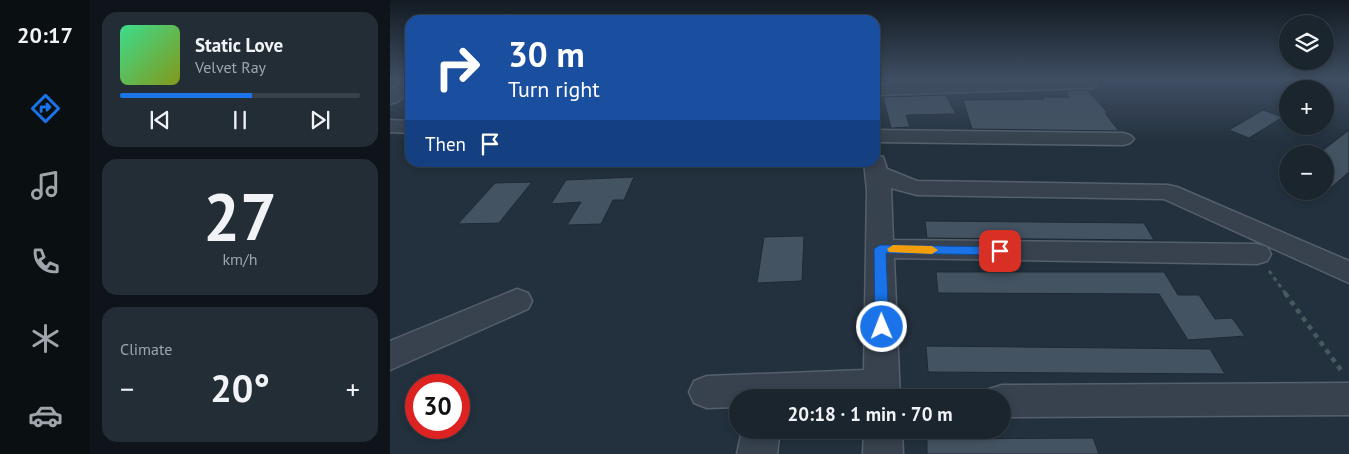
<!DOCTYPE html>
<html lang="en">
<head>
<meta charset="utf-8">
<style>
	:root { --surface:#1a252e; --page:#232d36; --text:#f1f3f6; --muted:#9fa5aa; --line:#38424a; --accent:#1a73e8 }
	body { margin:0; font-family:"PT Sans",sans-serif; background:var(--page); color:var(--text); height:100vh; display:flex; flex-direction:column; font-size:19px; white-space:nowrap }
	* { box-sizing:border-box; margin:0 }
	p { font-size:16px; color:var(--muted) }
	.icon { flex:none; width:28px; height:28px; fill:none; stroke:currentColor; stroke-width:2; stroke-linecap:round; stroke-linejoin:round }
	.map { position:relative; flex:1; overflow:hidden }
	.details { display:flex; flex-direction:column; gap:12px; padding:12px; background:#0e1419; width:300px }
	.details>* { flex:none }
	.banner { position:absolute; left:15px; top:15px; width:475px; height:152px; border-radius:15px; box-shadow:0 2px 8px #0003,0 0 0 1px var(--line); background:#1a4fa0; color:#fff; overflow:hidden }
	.buttons { position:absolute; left:889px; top:15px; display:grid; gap:10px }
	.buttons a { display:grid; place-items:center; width:55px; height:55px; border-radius:50%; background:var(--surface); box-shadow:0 2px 8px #0003,0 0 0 1px var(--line); font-size:25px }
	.speed { position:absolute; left:15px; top:374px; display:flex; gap:10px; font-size:25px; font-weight:700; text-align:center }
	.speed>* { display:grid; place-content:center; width:65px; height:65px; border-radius:50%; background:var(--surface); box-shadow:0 2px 8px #0003,0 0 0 1px var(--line); line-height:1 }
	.speed .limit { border:8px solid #d22; background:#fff; color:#111 }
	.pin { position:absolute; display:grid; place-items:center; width:42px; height:42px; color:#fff; margin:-21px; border-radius:10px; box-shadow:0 2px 8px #0006 }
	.me { position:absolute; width:55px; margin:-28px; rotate:359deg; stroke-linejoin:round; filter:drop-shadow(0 0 4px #0008) }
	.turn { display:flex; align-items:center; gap:18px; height:105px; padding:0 20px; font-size:22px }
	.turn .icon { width:65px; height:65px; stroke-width:2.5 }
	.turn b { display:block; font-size:35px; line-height:42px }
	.then { display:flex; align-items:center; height:48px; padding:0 20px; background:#0003; gap:10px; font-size:19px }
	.big { font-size:38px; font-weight:700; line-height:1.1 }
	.details .card { flex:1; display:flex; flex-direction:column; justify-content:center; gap:8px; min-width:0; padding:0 18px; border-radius:15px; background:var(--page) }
	.details .dial { align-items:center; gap:0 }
	.dial b { font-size:65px; line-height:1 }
	.song { display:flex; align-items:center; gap:15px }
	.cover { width:60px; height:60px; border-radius:8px; background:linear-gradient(135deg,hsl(150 70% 55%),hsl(70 70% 35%)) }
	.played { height:5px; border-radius:2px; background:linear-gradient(90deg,var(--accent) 55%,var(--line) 55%) }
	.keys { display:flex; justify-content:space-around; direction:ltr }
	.heat { display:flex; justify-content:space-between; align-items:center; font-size:28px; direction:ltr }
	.trip { position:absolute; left:339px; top:389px; width:282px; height:50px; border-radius:25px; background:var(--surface); box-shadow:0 2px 8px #0003,0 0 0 1px var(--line); font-weight:700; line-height:50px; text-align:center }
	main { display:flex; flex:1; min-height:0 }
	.dock { display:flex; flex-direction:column; width:90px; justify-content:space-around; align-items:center; background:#0a0f12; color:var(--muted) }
	.dock .icon { width:35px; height:35px }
	.dock .selected { color:var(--accent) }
	.dock b { font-size:22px; color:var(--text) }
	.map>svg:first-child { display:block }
	.building { fill:#445362; stroke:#1e2935 }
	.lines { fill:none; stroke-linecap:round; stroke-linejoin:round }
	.minor-casing { stroke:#55606c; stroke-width:3 }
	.path-far1 { stroke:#435b5c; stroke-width:3; stroke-dasharray:4 4; stroke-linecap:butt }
	.path { stroke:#435b5c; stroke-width:4.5; stroke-dasharray:5 5; stroke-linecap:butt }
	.minor { fill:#37424e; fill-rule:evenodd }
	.route { fill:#1a73e8; stroke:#114b97 }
	.slow { fill:#f59e0b }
</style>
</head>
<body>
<main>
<nav class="dock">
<b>20:17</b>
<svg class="icon selected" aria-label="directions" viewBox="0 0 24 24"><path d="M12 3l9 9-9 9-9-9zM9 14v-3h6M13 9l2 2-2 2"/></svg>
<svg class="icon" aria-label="music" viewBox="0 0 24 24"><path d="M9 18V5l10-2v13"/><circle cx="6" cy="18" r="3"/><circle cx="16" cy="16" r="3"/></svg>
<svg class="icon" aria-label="phone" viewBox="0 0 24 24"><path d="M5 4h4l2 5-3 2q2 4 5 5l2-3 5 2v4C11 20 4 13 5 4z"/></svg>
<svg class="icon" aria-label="climate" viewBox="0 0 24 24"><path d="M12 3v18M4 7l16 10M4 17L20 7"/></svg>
<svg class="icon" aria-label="car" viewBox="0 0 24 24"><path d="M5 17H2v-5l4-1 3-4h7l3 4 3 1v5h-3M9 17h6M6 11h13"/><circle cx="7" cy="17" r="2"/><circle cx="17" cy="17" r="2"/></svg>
</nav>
<section class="details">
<div class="card">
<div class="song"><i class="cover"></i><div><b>Static Love</b><p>Velvet Ray</p></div></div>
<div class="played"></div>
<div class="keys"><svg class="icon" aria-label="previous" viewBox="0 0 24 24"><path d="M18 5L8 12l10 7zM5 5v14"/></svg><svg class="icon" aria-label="pause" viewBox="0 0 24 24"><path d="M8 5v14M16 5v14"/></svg><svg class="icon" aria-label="next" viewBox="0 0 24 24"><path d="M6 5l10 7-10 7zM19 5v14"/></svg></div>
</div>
<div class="card dial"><b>27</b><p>km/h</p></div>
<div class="card"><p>Climate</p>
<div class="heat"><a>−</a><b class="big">20°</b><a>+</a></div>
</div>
</section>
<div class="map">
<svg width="959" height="454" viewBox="0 0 959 454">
	<rect width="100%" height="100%" fill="#23313e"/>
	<g class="building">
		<polygon points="498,79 536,79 537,81 498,83"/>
		<polygon points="697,90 718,113 715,113 729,131 582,129 573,100 654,99 652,97 679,97 676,91"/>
		<polygon points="556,95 566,114 516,115 520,127 501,128 493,97"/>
		<polygon points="873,110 893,117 859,138 839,130"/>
		<polygon points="959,130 959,172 935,193 935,154 928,154"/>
		<polygon points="244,177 234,200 223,200 211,224 177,225 191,202 161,204 176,180"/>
		<polygon points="142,182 109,223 68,224 105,183"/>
		<polygon points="535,221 754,223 764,240 537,238"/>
		<polygon points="414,236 412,281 367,283 374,237"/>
		<polygon points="546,272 774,272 788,295 809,295 825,319 842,318 855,336 798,340 769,294 548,293"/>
		<polygon points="536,346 820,349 835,374 538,372"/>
		<polygon points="703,438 709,454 537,454 537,439"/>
	</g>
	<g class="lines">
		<g class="minor-casing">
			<g id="minor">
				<polygon points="20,79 20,92 7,102 0,104 0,90 14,80"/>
				<polygon points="673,79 702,79 708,83 705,87 699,88 485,95 485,85"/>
				<polygon points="0,120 20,121 20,133 0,132"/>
				<polygon points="485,130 733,133 740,135 744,139 740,143 733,145 485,142"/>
				<polygon points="485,155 493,157 497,169 527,181 778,185 787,187 959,261 959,283 774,199 527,195 501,188 503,240 867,244 877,247 881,254 877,261 867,264 504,258 510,398 348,398 348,407 317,408 304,403 299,392 304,381 317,376 474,370 477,190 474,162 485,162"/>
				<polygon points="127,289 138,293 142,301 138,309 0,370 0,341"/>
				<polygon points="959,383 959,415 612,417 612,398 595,398 599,389 612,385"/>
				<polygon points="352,430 390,430 387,454 347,454"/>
				<polygon points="474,430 512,430 513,454 473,454"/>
			</g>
		</g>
		<polyline class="path-far1" points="879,271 896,294"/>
		<polyline class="path" points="895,293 953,373"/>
		<use href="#minor" class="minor"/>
	</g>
	<linearGradient id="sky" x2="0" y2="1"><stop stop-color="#131b22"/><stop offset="0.56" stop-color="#3f4e63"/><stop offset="1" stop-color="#3f4e63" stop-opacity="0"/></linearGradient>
	<rect width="959" height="142" fill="url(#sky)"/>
	<polygon class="route" points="490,245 610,247 616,251 610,255 496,253 499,327 497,331 492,333 487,331 485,327 484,249"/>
	<polygon class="slow" points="503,245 542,246 548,250 542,254 499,252 497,249"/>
</svg>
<div class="buttons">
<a><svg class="icon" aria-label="layers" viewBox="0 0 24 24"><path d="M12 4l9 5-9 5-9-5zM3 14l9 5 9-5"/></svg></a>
<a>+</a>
<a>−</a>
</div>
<div class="speed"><div class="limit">30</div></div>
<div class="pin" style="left:610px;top:251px;background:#d93025"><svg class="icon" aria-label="arrive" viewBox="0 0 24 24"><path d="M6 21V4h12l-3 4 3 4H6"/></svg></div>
<svg class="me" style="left:492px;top:327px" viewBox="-20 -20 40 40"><circle r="17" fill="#1a73e8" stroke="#fff" stroke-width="3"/><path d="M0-11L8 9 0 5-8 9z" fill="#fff"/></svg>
<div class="trip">20:18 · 1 min · 70 m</div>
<div class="banner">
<div class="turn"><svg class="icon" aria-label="right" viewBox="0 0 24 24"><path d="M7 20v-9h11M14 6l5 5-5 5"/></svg><div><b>30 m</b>Turn right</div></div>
<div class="then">Then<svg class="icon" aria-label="arrive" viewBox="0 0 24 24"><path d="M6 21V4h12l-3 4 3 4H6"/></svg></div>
</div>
</div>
</main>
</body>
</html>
